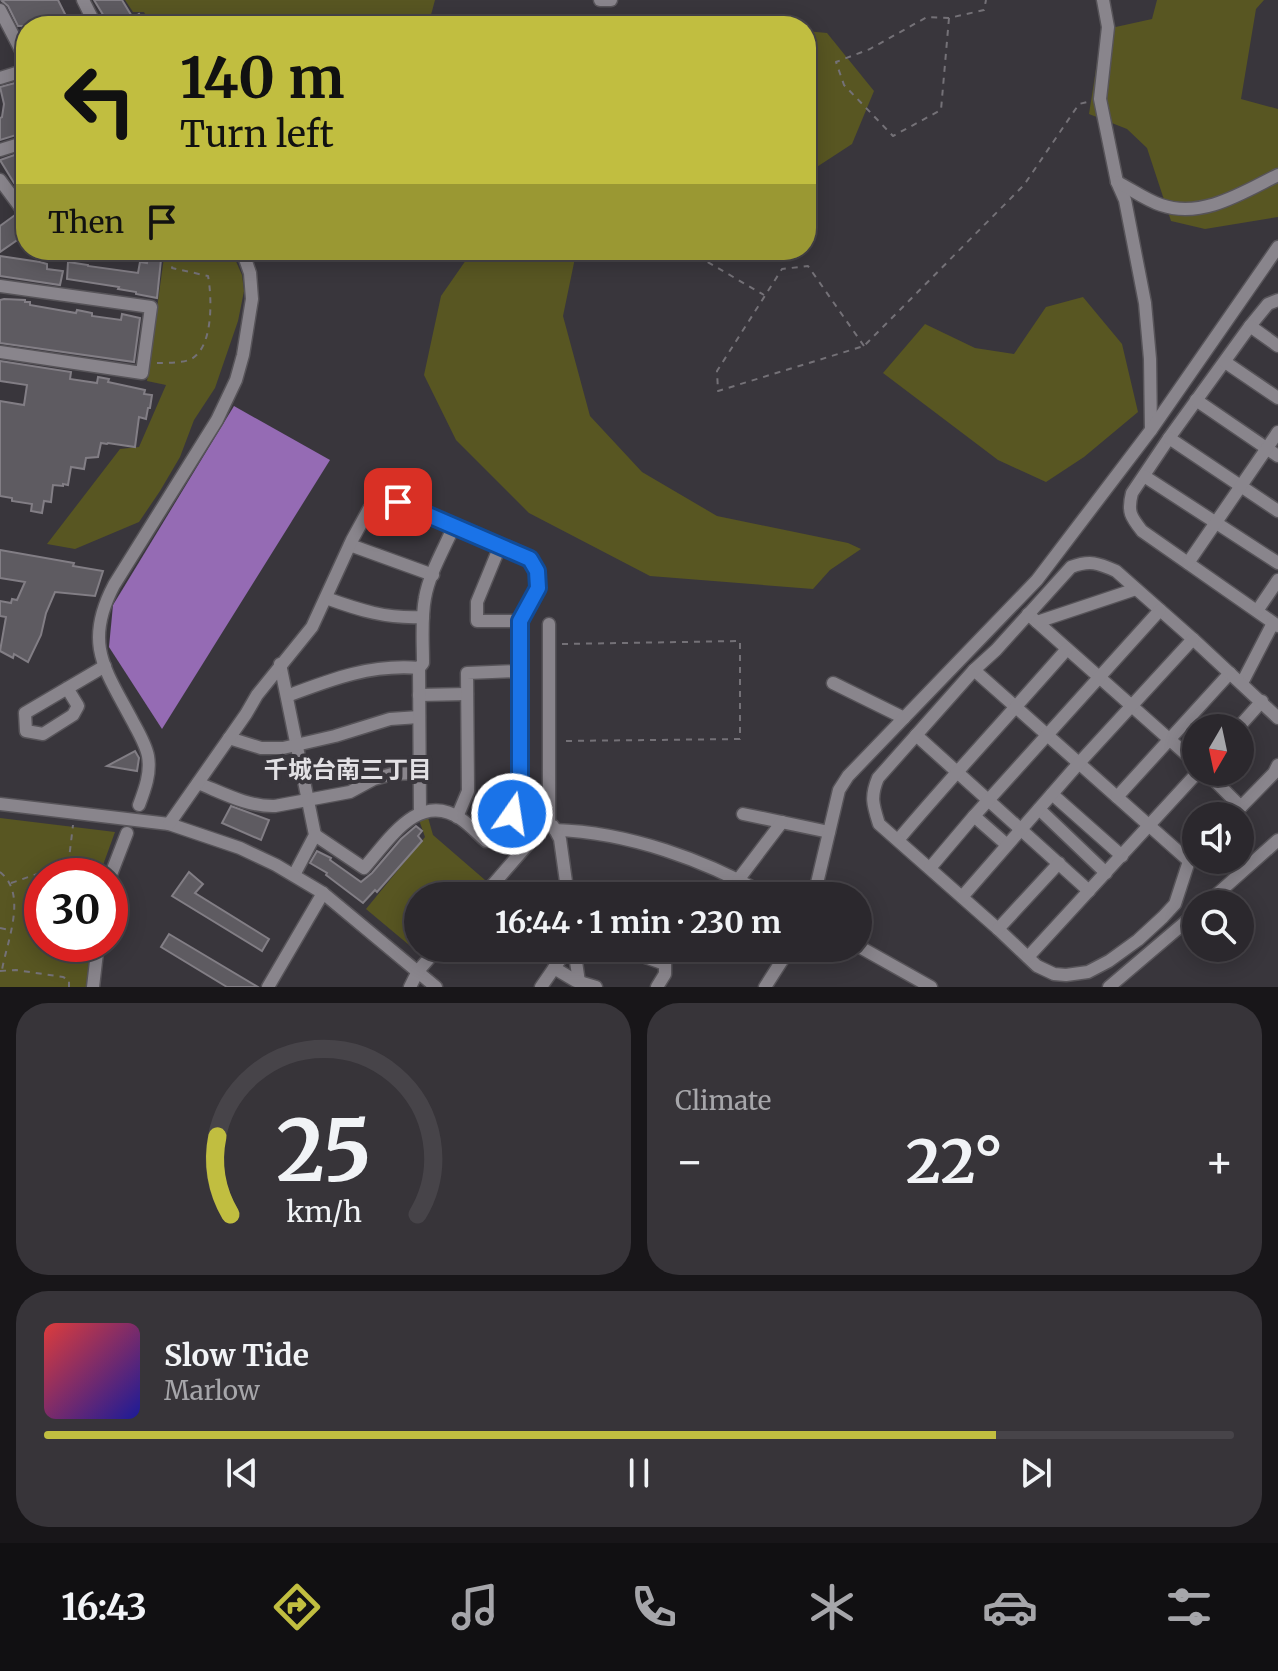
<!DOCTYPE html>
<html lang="en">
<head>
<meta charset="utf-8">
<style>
	:root { --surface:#2b282d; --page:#373439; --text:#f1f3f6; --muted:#a6a6aa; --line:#474449; --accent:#c1be40 }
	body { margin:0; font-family:Merriweather,"Noto Sans JP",serif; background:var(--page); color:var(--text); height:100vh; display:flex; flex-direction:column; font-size:30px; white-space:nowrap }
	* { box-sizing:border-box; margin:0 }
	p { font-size:26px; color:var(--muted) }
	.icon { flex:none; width:44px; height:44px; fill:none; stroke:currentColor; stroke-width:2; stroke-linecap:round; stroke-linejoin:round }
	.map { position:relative; height:987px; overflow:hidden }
	.side { display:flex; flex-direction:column; gap:16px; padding:16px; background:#181619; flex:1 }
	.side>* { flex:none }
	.guide { position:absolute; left:16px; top:16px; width:800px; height:244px; border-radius:32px; box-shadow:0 4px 20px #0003,0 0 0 2px var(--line); background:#c1be40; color:#111; overflow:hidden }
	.needle { width:52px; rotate:189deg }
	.controls { position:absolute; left:1182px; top:714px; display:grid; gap:16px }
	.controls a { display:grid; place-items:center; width:72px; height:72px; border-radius:50%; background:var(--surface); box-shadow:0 4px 20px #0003,0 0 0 2px var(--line); font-size:40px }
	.speed { position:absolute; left:24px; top:858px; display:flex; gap:16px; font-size:40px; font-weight:700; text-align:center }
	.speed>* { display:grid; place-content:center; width:104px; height:104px; border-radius:50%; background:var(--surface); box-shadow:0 4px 20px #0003,0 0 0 2px var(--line); line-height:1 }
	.speed .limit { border:12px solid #d22; background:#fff; color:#111 }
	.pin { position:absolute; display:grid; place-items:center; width:68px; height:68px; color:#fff; margin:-34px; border-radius:16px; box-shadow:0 4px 12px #0006 }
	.me { position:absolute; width:88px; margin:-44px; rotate:13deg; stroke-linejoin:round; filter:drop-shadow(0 0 6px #0008) }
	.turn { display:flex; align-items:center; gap:28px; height:168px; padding:0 32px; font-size:36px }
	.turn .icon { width:104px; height:104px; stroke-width:2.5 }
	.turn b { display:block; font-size:56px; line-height:68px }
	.then { display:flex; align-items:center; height:76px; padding:0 32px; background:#0003; gap:16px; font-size:30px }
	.big { font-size:60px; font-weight:700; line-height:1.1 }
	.side .widget { flex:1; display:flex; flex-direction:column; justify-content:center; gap:12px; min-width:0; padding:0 28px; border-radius:32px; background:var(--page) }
	.side .dial { align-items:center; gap:0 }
	.dial svg { height:208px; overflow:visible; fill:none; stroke:var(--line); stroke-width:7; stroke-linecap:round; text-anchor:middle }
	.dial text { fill:var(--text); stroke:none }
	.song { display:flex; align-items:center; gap:24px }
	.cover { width:96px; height:96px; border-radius:12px; background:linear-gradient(135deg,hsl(0 70% 55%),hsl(240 70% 35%)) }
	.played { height:8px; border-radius:4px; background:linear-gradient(90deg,var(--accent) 80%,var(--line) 80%) }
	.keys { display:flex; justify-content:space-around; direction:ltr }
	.heat { display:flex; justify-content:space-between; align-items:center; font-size:44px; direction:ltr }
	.side .tiles { flex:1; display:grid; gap:16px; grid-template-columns:1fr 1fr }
	.widget:last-child { grid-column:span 2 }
	.trip { position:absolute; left:404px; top:882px; width:468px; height:80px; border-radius:40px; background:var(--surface); box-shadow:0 4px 20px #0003,0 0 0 2px var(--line); font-weight:700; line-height:80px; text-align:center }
	.tab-bar { display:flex; height:128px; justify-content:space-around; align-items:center; background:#111012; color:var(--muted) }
	.tab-bar .icon { width:56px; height:56px }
	.tab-bar .on { color:var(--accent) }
	.tab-bar b { font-size:36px; color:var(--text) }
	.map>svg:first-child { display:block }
	.green { fill:#585622 }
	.water { fill:#956bb4 }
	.building { fill:#5e5b61; stroke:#827e85; stroke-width:2 }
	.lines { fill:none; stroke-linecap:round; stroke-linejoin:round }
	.minor-casing { stroke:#575459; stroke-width:15 }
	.path { stroke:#747177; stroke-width:2; stroke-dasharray:6 6; stroke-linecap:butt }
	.minor { stroke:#89858c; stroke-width:12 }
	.route-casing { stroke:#114b97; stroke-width:20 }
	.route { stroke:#1a73e8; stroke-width:14 }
	.labels { text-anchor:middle; stroke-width:8; stroke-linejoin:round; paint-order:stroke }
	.neighbourhood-label { font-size:24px; font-weight:bold; fill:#e2e0e4; stroke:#39363c }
</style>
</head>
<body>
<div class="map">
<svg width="1278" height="987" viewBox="0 0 1278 987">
	<rect width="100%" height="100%" fill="#39363c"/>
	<g class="green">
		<polygon points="125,0 435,0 428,26 151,26 144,12 133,12"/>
		<polygon points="1157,0 1264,0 1256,9 1241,99 1278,109 1278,217 1205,229 1171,221 1147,148 1127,129 1089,114 1102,30 1152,19"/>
		<polygon points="806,31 827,33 874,91 852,144 806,174"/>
		<polygon points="165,250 231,250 242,275 244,291 238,321 215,388 194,420 180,457 160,491 139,522 75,549 47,544 120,449 139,447 166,385 147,381"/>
		<polygon points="473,250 581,250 575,258 563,316 590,416 642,472 717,516 848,543 861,549 830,570 813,589 650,576 529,513 456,440 424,375 441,296"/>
		<polygon points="1083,297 1122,344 1138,412 1084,457 1046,482 998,460 883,373 925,324 975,348 1014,354 1046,307"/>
		<polygon points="427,814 433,835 485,880 471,896 418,896 418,948 427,948 421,955 366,909 425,837 418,817"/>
		<polygon points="0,818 115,832 99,876 42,876 42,944 91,944 86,987 0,987"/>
	</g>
	<polygon class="water" points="234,406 330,460 162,729 109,647 113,605"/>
	<g class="building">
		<polygon points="5,0 58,0 70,24 64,26 18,26 8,6 2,1"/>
		<polygon points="94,0 122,0 133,18 139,14 147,26 110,26"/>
		<polygon points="15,83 19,95 26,92 26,132 0,140 0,118 2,117 4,104 0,87"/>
		<polygon points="26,151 26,176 14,183 0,160"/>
		<polygon points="15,215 26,228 26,234 0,252 0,226"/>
		<polygon points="149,250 162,250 157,298 136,294 136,292 118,289 119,287 67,279 68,262 88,265 88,266 138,273 140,262 147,263"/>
		<polygon points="0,256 40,262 47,264 47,269 63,271 60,285 0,276"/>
		<polygon points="4,299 25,300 25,302 30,302 30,305 76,313 77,310 92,313 92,316 121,320 122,314 140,318 134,362 0,343 0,300"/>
		<polygon points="0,361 71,372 70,379 97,383 98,377 109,379 108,382 145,390 144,394 152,395 150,408 148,408 146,419 139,417 135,447 108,443 107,444 101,443 98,457 86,458 84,469 71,467 68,485 63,484 63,486 53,485 51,502 44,501 42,513 31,511 32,504 12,501 12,498 0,496 0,401 24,405 27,385 0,381"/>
		<polygon points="0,550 74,563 73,566 103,571 95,596 55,592 46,613 41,635 28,662 14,654 13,658 0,651 6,617 0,616 0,601 11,603 12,599 17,600 25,582 0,578"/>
		<polygon points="135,751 139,758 137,771 107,766"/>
		<polygon points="231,806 269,820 261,840 222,823"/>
		<polygon points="416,826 422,831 418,836 422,841 377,892 375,890 363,903 326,875 327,873 310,863 317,851 331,858 330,860 361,882 372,873 401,839"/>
		<polygon points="189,872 203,884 195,893 269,939 262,951 172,896"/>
		<polygon points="169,934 258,987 227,987 161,947"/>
	</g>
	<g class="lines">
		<g class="minor-casing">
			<g id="minor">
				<polyline points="83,0 96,26"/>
				<polyline points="600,0 611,0"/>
				<polyline points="1103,0 1108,27 1100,99 1117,182 1125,200 1145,303 1150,359 1151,430"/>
				<polyline points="0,10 26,60"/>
				<polyline points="0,78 26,70"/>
				<polyline points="0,150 26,142"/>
				<polyline points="0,180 26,215"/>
				<path d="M1117 182C1131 189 1146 200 1161 205 1202 219 1242 193 1278 175"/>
				<polyline points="0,286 151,307 142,373 0,352"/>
				<path d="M1278 300 1268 304 1250 326 1169 438 1132 493C1127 512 1131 517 1142 531L1278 626"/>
				<polyline points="1250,326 1278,346"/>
				<polyline points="1225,362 1278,398"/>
				<polyline points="1196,400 1278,456"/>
				<polyline points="1169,438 1278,511"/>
				<polyline points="1144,476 1278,563"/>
				<polyline points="350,545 433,575"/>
				<polyline points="500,546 477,602 477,621 520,621"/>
				<polyline points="1188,563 1278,432"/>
				<path d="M326 598C359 610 387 619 423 617"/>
				<polyline points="1257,611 1278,580"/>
				<polyline points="1028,614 1196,763"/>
				<polyline points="1037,622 1136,589"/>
				<polyline points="280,664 315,835 294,875"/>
				<polyline points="974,670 1189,861"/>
				<polyline points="833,683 904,718"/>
				<polyline points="1242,683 1273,623"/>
				<polyline points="67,688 78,706 73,715 43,734 26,731 25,713 105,666"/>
				<polyline points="419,695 467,694"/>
				<path d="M287 696C332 679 371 664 419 668"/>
				<polyline points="1238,728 1262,701"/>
				<polyline points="916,735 1089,891"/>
				<polyline points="229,738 261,748 283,748 335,736 390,719 419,717"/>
				<polyline points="1206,772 1241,807"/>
				<path d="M198 783C223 793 248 807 275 806L350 792 374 779 392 774 419 773"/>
				<polyline points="1052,794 1122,856"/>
				<polyline points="1117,797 1230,673"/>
				<polyline points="0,804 169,824 240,848 276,865 323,893 436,987"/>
				<path d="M139 805C145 789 151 773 148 756 146 745 139 733 133 722 105 669 83 644 114 585L217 420 236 380 243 355 252 299 250 273 242 250"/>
				<polyline points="1039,809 1106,873"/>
				<path d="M420 813 419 668 423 663C423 642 421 619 425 598 429 574 444 549 454 526"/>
				<polyline points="743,814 829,832"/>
				<polyline points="974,816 1007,845"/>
				<polyline points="1232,816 1274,773 1278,765"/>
				<polyline points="457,817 468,791 467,673 519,671"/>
				<path d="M169 824 246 714 257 695 312 627 352 540 369 509 379 502H398L530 559 537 571 538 588 520 621V799L512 814 486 841C478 834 470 825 461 819 419 790 389 840 364 868L315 835"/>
				<polyline points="553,826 560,839 568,896"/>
				<path d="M555 830C628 832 705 860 768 896"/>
				<path d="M898 840C953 775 1011 713 1067 649"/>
				<path d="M1196 854 1189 861 1175 904 1163 917 1138 940 1109 961 1088 972 1066 975 1054 974 1037 966 998 929 879 824C873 805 870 797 878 778L974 670 996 650 1071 567C1090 560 1098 563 1116 571L1193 639 1278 718"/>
				<polyline points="930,868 974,816 1160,610"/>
				<polyline points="110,877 127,833"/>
				<polyline points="738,880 782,822"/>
				<polyline points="483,896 549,820 549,624"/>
				<polyline points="814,896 839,790 848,776 1037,580 1151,430 1278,247"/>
				<polyline points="962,897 1079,763 1193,639"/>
				<polyline points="1206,904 1278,840"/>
				<polyline points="998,929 1059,863"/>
				<polyline points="858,946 931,987"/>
				<polyline points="574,948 579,982"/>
				<polyline points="620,948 665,964 665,974 657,987"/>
				<polyline points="1028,957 1198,772"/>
				<polyline points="554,968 576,981 596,987"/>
				<polyline points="93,987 98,944"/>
				<polyline points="268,987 323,893"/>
				<polyline points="410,987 418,971 438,948"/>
				<polyline points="541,987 568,948"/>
				<polyline points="765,987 790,948"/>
				<polyline points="1109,987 1196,913"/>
			</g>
		</g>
		<g class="path">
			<polyline points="949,18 941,110 893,136 844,85 836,62 870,49 927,17 949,18 984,10 986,0"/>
			<polyline points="687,250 764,295"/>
			<polyline points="864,346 808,266 782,269 717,371 718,391 864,346 1024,185 1079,104 1087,102"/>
			<path d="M157 363C166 363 180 363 189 360 214 350 212 297 208 276L172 268 175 250"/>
			<polyline points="562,644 740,641 740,739 562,741"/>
			<path d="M0 872C28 894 7 941 2 970"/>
			<polyline points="67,876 73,825"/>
			<path d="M11 883C33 876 55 865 79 869"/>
			<polyline points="0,928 10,930"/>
			<polyline points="0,971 16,970 63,977 69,980 69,987"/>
		</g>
		<use href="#minor" class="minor"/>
	</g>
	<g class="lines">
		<g class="route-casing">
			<polyline id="route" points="398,502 530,559 537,571 538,588 520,621 520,799 512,814"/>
		</g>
		<use href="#route" class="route"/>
	</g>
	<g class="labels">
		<g class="neighbourhood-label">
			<text x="348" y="778">千城台南三丁目</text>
		</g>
	</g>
</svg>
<div class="controls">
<a><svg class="needle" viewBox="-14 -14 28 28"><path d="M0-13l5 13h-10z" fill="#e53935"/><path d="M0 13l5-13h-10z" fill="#a6a6aa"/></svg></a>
<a><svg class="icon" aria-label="sound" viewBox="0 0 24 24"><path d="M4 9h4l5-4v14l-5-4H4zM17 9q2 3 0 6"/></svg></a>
<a><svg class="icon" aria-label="search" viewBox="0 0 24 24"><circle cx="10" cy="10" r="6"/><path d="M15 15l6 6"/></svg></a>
</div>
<div class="speed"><div class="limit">30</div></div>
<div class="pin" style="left:398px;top:502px;background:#d93025"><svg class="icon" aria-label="arrive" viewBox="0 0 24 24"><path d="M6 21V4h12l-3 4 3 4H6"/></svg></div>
<svg class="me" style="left:512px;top:814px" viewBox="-20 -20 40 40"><circle r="17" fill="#1a73e8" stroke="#fff" stroke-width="3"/><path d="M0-11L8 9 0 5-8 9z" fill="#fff"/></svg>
<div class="trip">16:44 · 1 min · 230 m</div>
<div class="guide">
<div class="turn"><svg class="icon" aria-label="left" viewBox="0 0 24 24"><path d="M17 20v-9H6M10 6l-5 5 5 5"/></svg><div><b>140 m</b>Turn left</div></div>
<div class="then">Then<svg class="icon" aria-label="arrive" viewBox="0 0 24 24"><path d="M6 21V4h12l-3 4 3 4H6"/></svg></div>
</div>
</div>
<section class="side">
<div class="tiles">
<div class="widget dial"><svg viewBox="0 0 100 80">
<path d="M14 69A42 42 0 1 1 86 69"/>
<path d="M14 69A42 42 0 0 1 9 39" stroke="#c1be40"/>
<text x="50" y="56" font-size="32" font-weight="700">25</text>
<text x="50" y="72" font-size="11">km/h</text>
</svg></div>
<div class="widget"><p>Climate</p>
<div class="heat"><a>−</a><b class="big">22°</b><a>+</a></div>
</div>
<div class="widget">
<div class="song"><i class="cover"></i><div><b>Slow Tide</b><p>Marlow</p></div></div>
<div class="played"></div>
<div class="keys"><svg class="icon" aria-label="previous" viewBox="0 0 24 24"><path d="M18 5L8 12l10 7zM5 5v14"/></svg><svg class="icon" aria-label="pause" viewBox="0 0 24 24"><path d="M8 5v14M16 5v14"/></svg><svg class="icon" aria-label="next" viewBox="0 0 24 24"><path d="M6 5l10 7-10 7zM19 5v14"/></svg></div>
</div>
</div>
</section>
<nav class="tab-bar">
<b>16:43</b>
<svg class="icon on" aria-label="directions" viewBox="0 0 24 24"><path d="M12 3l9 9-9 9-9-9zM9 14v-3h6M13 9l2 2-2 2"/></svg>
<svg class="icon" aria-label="music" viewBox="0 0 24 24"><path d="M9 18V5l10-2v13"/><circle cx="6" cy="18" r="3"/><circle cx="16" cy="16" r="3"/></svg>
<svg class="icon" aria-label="phone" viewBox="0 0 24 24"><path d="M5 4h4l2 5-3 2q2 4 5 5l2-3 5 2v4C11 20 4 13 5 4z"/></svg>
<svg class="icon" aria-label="climate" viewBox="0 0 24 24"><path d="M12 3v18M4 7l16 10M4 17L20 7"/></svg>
<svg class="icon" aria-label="car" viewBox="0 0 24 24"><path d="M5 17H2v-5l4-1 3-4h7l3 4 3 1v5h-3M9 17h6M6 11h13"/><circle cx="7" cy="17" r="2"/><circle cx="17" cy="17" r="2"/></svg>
<svg class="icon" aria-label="filters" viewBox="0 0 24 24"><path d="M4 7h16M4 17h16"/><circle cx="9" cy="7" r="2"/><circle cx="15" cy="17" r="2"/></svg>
</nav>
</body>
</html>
